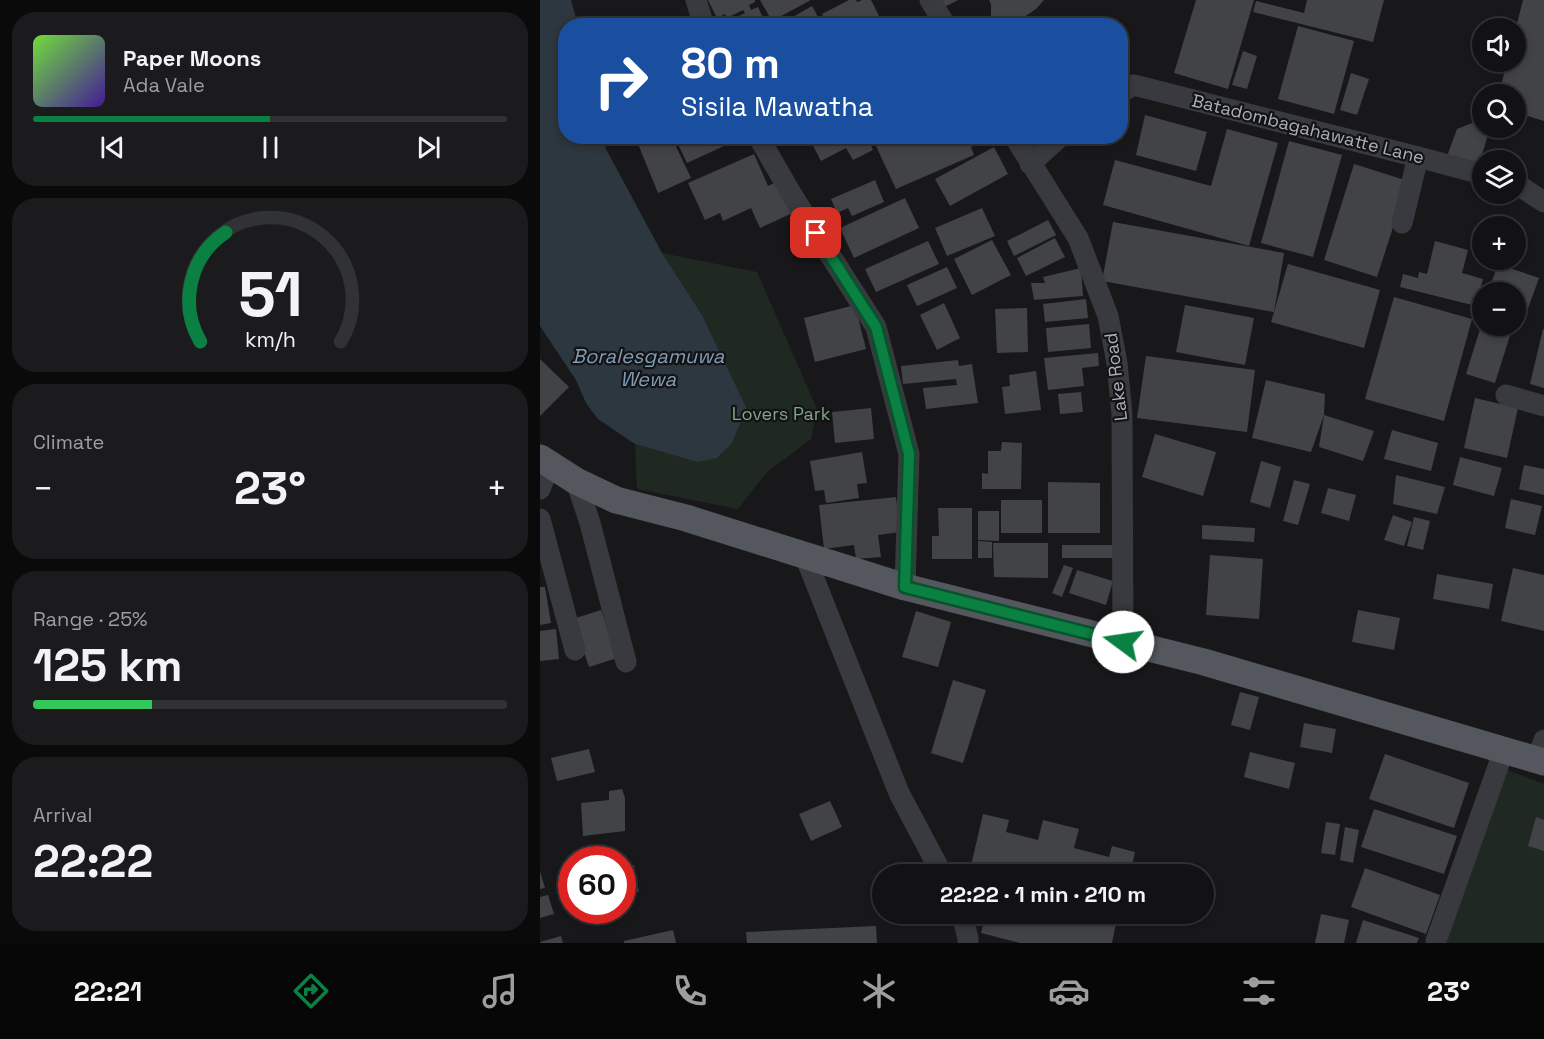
<!DOCTYPE html>
<html lang="en">
<head>
<meta charset="utf-8">
<style>
	:root { --surface:#121214; --page:#1b1b1d; --text:#f1f3f6; --muted:#9c9ea0; --line:#313234; --accent:#0b8043 }
	body { margin:0; font-family:"Space Grotesk",sans-serif; background:var(--page); color:var(--text); height:100vh; display:flex; flex-direction:column; font-size:22px; white-space:nowrap }
	* { box-sizing:border-box; margin:0 }
	p { font-size:20px; color:var(--muted) }
	.icon { flex:none; width:33px; height:33px; fill:none; stroke:currentColor; stroke-width:2; stroke-linecap:round; stroke-linejoin:round }
	.map { position:relative; flex:1; overflow:hidden }
	.sheet { display:flex; flex-direction:column; gap:12px; padding:12px; background:#0a0a0b; width:540px }
	.sheet>* { flex:none }
	.top-card { position:absolute; left:18px; top:18px; width:570px; height:126px; border-radius:24px; box-shadow:0 3px 9px #0003,0 0 0 2px var(--line); background:#1a4fa0; color:#fff; overflow:hidden }
	.fabs { position:absolute; left:932px; top:18px; display:grid; gap:12px }
	.fabs a { display:grid; place-items:center; width:54px; height:54px; border-radius:50%; background:var(--surface); box-shadow:0 3px 9px #0003,0 0 0 2px var(--line); font-size:30px }
	.speed { position:absolute; left:18px; top:846px; display:flex; gap:12px; font-size:30px; font-weight:700; text-align:center }
	.speed>* { display:grid; place-content:center; width:78px; height:78px; border-radius:50%; background:var(--surface); box-shadow:0 3px 9px #0003,0 0 0 2px var(--line); line-height:1 }
	.speed .limit { border:9px solid #d22; background:#fff; color:#111 }
	.pin { position:absolute; display:grid; place-items:center; width:51px; height:51px; color:#fff; margin:-26px; border-radius:12px; box-shadow:0 3px 9px #0006 }
	.me { position:absolute; width:66px; margin:-33px; rotate:284deg; stroke-linejoin:round; filter:drop-shadow(0 0 4px #0008) }
	.turn { display:flex; align-items:center; gap:21px; height:126px; padding:0 24px; font-size:27px }
	.turn .icon { width:78px; height:78px; stroke-width:2.5 }
	.turn b { display:block; font-size:42px; line-height:51px }
	.big { font-size:45px; font-weight:800; line-height:1.1 }
	.sheet .widget { flex:1; display:flex; flex-direction:column; justify-content:center; gap:9px; min-width:0; padding:0 21px; border-radius:24px; background:var(--page) }
	.sheet .dial { align-items:center; gap:0 }
	.dial svg { height:156px; overflow:visible; fill:none; stroke:var(--line); stroke-width:7; stroke-linecap:round; text-anchor:middle }
	.dial text { fill:var(--text); stroke:none }
	.song { display:flex; align-items:center; gap:18px }
	.cover { width:72px; height:72px; border-radius:9px; background:linear-gradient(135deg,hsl(100 70% 55%),hsl(260 70% 35%)) }
	.played { height:6px; border-radius:3px; background:linear-gradient(90deg,var(--accent) 50%,var(--line) 50%) }
	.keys { display:flex; justify-content:space-around; direction:ltr }
	.heat { display:flex; justify-content:space-between; align-items:center; font-size:33px; direction:ltr }
	.charge { height:9px; border-radius:4px; background:linear-gradient(90deg,#34c759 25%,var(--line) 0) }
	.trip { position:absolute; left:332px; top:864px; width:342px; height:60px; border-radius:30px; background:var(--surface); box-shadow:0 3px 9px #0003,0 0 0 2px var(--line); font-weight:800; line-height:60px; text-align:center }
	.tabs { display:flex; height:96px; justify-content:space-around; align-items:center; background:#070708; color:var(--muted) }
	.tabs .icon { width:42px; height:42px }
	.tabs .selected { color:var(--accent) }
	.tabs b { font-size:27px; color:var(--text) }
	main { display:flex; flex:1; min-height:0 }
	.map>svg:first-child { display:block }
	.green { fill:#202921 }
	.water { fill:#2d373f }
	.building { fill:#424347 }
	.lines { fill:none; stroke-linecap:round; stroke-linejoin:round }
	.minor { stroke:#393a3f; stroke-width:21 }
	.major { stroke:#55575f; stroke-width:27 }
	.route-casing { stroke:#07532c; stroke-width:15 }
	.route { stroke:#0b8043; stroke-width:10 }
	.labels { text-anchor:middle; stroke-width:4.5; stroke-linejoin:round; paint-order:stroke }
	.street-label { font-size:18px; fill:#aaafba; stroke:#131315 }
	.park-label { font-size:18px; fill:#80a683; stroke:#131315 }
	.water-label { font-size:20px; font-style:italic; fill:#809db6; stroke:#131315 }
</style>
</head>
<body>
<main>
<section class="sheet">
<div class="widget">
<div class="song"><i class="cover"></i><div><b>Paper Moons</b><p>Ada Vale</p></div></div>
<div class="played"></div>
<div class="keys"><svg class="icon" aria-label="previous" viewBox="0 0 24 24"><path d="M18 5L8 12l10 7zM5 5v14"/></svg><svg class="icon" aria-label="pause" viewBox="0 0 24 24"><path d="M8 5v14M16 5v14"/></svg><svg class="icon" aria-label="next" viewBox="0 0 24 24"><path d="M6 5l10 7-10 7zM19 5v14"/></svg></div>
</div>
<div class="widget dial"><svg viewBox="0 0 100 80">
<path d="M14 69A42 42 0 1 1 86 69"/>
<path d="M14 69A42 42 0 0 1 27 13" stroke="#0b8043"/>
<text x="50" y="56" font-size="32" font-weight="700">51</text>
<text x="50" y="72" font-size="11">km/h</text>
</svg></div>
<div class="widget"><p>Climate</p>
<div class="heat"><a>−</a><b class="big">23°</b><a>+</a></div>
</div>
<div class="widget"><p>Range · 25%</p><b class="big">125 km</b><div class="charge"></div></div>
<div class="widget"><p>Arrival</p><b class="big">22:22</b></div>
</section>
<div class="map">
<svg width="1004" height="943" viewBox="0 0 1004 943">
	<rect width="100%" height="100%" fill="#18181a"/>
	<g class="green">
		<polygon points="122,253 217,272 277,409 271,439 226,473 198,509 97,489 95,444 157,462 207,409 162,315"/>
		<polygon points="959,767 1004,784 1004,943 902,943"/>
	</g>
	<polygon class="water" points="0,0 31,0 38,25 26,26 26,136 64,137 66,149 122,253 162,315 207,409 191,444 177,458 157,462 95,444 58,419 46,403 36,380 0,326"/>
	<g class="building">
		<polygon points="168,0 215,0 215,2 209,5 211,10 218,7 226,24 222,26 179,26 205,13 203,10 187,18 185,14 177,18"/>
		<polygon points="220,0 271,0 232,21"/>
		<polygon points="309,0 316,0 317,2 322,0 331,0 344,26 288,26 282,14"/>
		<polygon points="396,0 418,0 401,9"/>
		<polygon points="449,0 504,0 496,9 471,26 464,26 451,16 451,4"/>
		<polygon points="656,0 714,0 688,89 634,73"/>
		<polygon points="767,0 844,0 833,42 713,12 716,1 764,13"/>
		<polygon points="983,0 1004,0 1004,121 975,112 975,94 959,94 967,62 975,62 975,31"/>
		<polygon points="272,6 283,26 256,26 251,18"/>
		<polygon points="246,18 250,26 233,26"/>
		<polygon points="758,26 814,41 794,114 738,99"/>
		<polygon points="703,51 717,56 707,89 692,85"/>
		<polygon points="811,73 829,79 817,115 800,110"/>
		<polygon points="605,115 667,132 656,171 596,155"/>
		<polygon points="942,119 942,128 950,128 938,168 906,159 917,129"/>
		<polygon points="687,129 738,143 709,246 563,205 575,160 671,186"/>
		<polygon points="102,136 131,136 151,178 118,193 96,139"/>
		<polygon points="134,136 195,136 197,140 147,163"/>
		<polygon points="268,136 327,136 333,150 313,160 306,148 281,161"/>
		<polygon points="357,136 444,136 446,140 431,147 434,155 356,189 336,146"/>
		<polygon points="749,141 802,155 773,257 721,243"/>
		<polygon points="454,147 468,174 410,206 395,179"/>
		<polygon points="214,154 228,186 241,180 255,212 220,228 211,208 183,221 180,213 165,220 148,183"/>
		<polygon points="814,164 868,181 837,277 784,260"/>
		<polygon points="335,180 344,202 312,216 308,208 297,213 291,199"/>
		<polygon points="365,198 379,228 314,258 300,228"/>
		<polygon points="442,208 455,236 407,256 395,228"/>
		<polygon points="508,220 516,235 474,256 467,241"/>
		<polygon points="573,222 744,253 734,312 562,281"/>
		<polygon points="515,238 525,257 486,276 477,258"/>
		<polygon points="452,240 471,275 432,295 414,259"/>
		<polygon points="388,241 399,264 336,292 325,269"/>
		<polygon points="895,241 928,250 922,273 943,279 936,306 860,287 863,274 878,278 879,272 887,274"/>
		<polygon points="748,264 840,290 824,348 731,322"/>
		<polygon points="958,264 999,278 985,317 975,314 975,292 948,292"/>
		<polygon points="407,267 417,288 377,306 367,285"/>
		<polygon points="541,268 543,296 494,300 491,283 505,283 503,277"/>
		<polygon points="854,297 932,319 904,421 825,399"/>
		<polygon points="546,299 548,318 505,322 503,304"/>
		<polygon points="404,303 420,338 397,350 380,315"/>
		<polygon points="315,305 326,349 275,362 264,318"/>
		<polygon points="645,305 714,318 705,365 636,352"/>
		<polygon points="487,308 488,352 457,353 455,309"/>
		<polygon points="549,324 551,348 508,352 506,328"/>
		<polygon points="941,326 973,326 955,383 926,374"/>
		<polygon points="1003,329 1004,329 1004,388 990,384"/>
		<polygon points="558,353 559,366 542,368 544,386 508,390 504,358"/>
		<polygon points="606,356 715,370 707,432 597,418"/>
		<polygon points="0,359 29,387 0,416"/>
		<polygon points="418,360 419,366 432,364 438,403 386,409 383,388 417,385 416,379 363,384 361,366"/>
		<polygon points="496,371 501,410 465,414 462,387 470,386 469,375"/>
		<polygon points="726,380 785,394 784,415 834,431 823,461 779,447 784,415 771,452 712,438"/>
		<polygon points="541,392 543,412 520,414 518,394"/>
		<polygon points="935,398 978,408 967,458 924,448"/>
		<polygon points="331,408 334,439 295,443 292,412"/>
		<polygon points="852,430 898,443 891,471 844,459"/>
		<polygon points="615,434 676,452 663,496 602,477"/>
		<polygon points="462,442 482,443 481,489 442,489 442,473 448,474 448,451 461,451"/>
		<polygon points="322,452 327,483 317,484 319,498 286,503 284,490 275,491 270,461"/>
		<polygon points="920,457 962,468 954,496 913,485"/>
		<polygon points="721,461 741,467 730,508 710,502"/>
		<polygon points="984,465 1004,469 1004,495 979,489"/>
		<polygon points="856,475 905,487 897,514 853,504"/>
		<polygon points="754,480 770,484 758,525 743,521"/>
		<polygon points="508,482 560,483 560,533 508,533"/>
		<polygon points="788,488 816,495 809,521 781,513"/>
		<polygon points="356,497 360,532 338,535 341,557 316,559 314,545 284,549 279,505"/>
		<polygon points="971,499 1002,506 995,535 965,528"/>
		<rect x="461" y="500" width="41" height="33"/>
		<polygon points="398,508 432,508 432,559 392,559 392,536 399,536"/>
		<polygon points="438,511 459,511 459,541 438,540"/>
		<polygon points="853,515 872,522 864,546 844,540"/>
		<polygon points="874,517 890,521 883,550 867,546"/>
		<polygon points="662,525 715,528 714,542 662,539"/>
		<polygon points="438,541 452,542 452,558 438,558"/>
		<polygon points="453,543 508,543 508,578 454,577"/>
		<polygon points="522,545 573,545 574,558 522,558"/>
		<polygon points="670,555 723,559 719,619 666,615"/>
		<polygon points="524,565 533,568 522,597 512,593"/>
		<polygon points="973,568 1004,575 1004,631 961,621"/>
		<polygon points="537,570 573,581 566,605 529,593"/>
		<polygon points="897,574 953,584 949,609 893,599"/>
		<polygon points="0,587 5,587 11,623 0,625"/>
		<polygon points="61,610 77,658 49,667 33,619"/>
		<polygon points="818,610 860,618 854,650 812,642"/>
		<polygon points="376,611 411,622 398,667 362,657"/>
		<polygon points="16,629 19,659 0,661 0,631"/>
		<polygon points="413,680 446,690 423,763 391,753"/>
		<polygon points="700,692 719,697 710,730 691,725"/>
		<polygon points="764,723 796,729 792,753 760,747"/>
		<polygon points="49,749 55,772 17,781 11,758"/>
		<polygon points="710,752 755,763 749,789 704,777"/>
		<polygon points="845,754 929,783 914,828 829,799"/>
		<polygon points="82,789 85,798 85,831 43,836 41,803 69,800 69,791"/>
		<polygon points="290,801 302,827 271,841 259,814"/>
		<polygon points="834,809 917,836 904,874 821,847"/>
		<polygon points="443,814 469,820 466,832 498,840 503,820 539,829 534,848 569,857 572,846 595,852 590,874 429,874"/>
		<polygon points="996,817 1004,820 1004,851 988,846"/>
		<polygon points="786,822 800,824 795,855 781,853"/>
		<polygon points="805,827 819,830 813,863 800,860"/>
		<polygon points="94,865 99,892 82,894 82,867"/>
		<polygon points="825,868 900,895 886,934 811,907"/>
		<polygon points="0,871 5,888 0,889"/>
		<polygon points="8,895 14,914 0,918 0,897"/>
		<polygon points="446,914 537,914 576,923 572,943 480,943 441,933"/>
		<polygon points="554,914 581,914 579,920"/>
		<polygon points="781,914 809,920 804,943 775,943"/>
		<polygon points="823,920 879,938 877,943 816,943"/>
		<polygon points="336,926 337,943 207,943 206,932"/>
		<polygon points="133,930 136,943 84,943 84,941"/>
		<polygon points="21,936 23,943 0,943 0,942"/>
	</g>
	<g class="lines">
		<g class="minor">
			<polyline points="156,0 164,26"/>
			<polyline points="390,0 406,26"/>
			<polyline points="580,93 594,85 878,157 942,174"/>
			<polyline points="218,136 252,195 336,327 369,454 365,587"/>
			<polyline points="474,136 538,238 568,316 577,363 582,414 583,642"/>
			<polyline points="490,164 521,136"/>
			<polyline points="975,183 1004,202"/>
			<polyline points="862,223 878,157"/>
			<polyline points="966,395 1004,406"/>
			<polyline points="36,481 50,523 86,662"/>
			<polyline points="0,489 10,464"/>
			<polyline points="0,519 35,650"/>
			<polyline points="265,556 359,793 402,874"/>
			<polyline points="997,759 1004,740"/>
			<polyline points="422,914 428,938 428,943"/>
			<polyline points="896,941 964,750"/>
		</g>
		<polyline class="major" points="0,458 36,481 76,500 146,518 365,587 664,662 1004,762"/>
	</g>
	<g class="lines">
		<g class="route-casing">
			<polyline id="route" points="276,233 336,327 369,454 365,587 583,642"/>
		</g>
		<use href="#route" class="route"/>
	</g>
	<g class="labels">
		<g class="street-label">
			<text transform="translate(768 129) rotate(14)" y="6">Batadombagahawatte Lane</text>
			<text transform="translate(576 377) rotate(-97)" y="6">Lake Road</text>
		</g>
		<g class="park-label">
			<text x="241" y="420">Lovers Park</text>
		</g>
		<g class="water-label">
			<text x="108" y="363">Boralesgamuwa<tspan x="108" dy="23">Wewa</tspan></text>
		</g>
	</g>
</svg>
<div class="fabs">
<a><svg class="icon" aria-label="sound" viewBox="0 0 24 24"><path d="M4 9h4l5-4v14l-5-4H4zM17 9q2 3 0 6"/></svg></a>
<a><svg class="icon" aria-label="search" viewBox="0 0 24 24"><circle cx="10" cy="10" r="6"/><path d="M15 15l6 6"/></svg></a>
<a><svg class="icon" aria-label="layers" viewBox="0 0 24 24"><path d="M12 4l9 5-9 5-9-5zM3 14l9 5 9-5"/></svg></a>
<a>+</a>
<a>−</a>
</div>
<div class="speed"><div class="limit">60</div></div>
<div class="pin" style="left:276px;top:233px;background:#d93025"><svg class="icon" aria-label="arrive" viewBox="0 0 24 24"><path d="M6 21V4h12l-3 4 3 4H6"/></svg></div>
<svg class="me" style="left:583px;top:642px" viewBox="-20 -20 40 40"><circle r="19" fill="#fff"/><path d="M0-13L10 11 0 6-10 11z" fill="#0b8043"/></svg>
<div class="trip">22:22 · 1 min · 210 m</div>
<div class="top-card">
<div class="turn"><svg class="icon" aria-label="right" viewBox="0 0 24 24"><path d="M7 20v-9h11M14 6l5 5-5 5"/></svg><div><b>80 m</b>Sisila Mawatha</div></div>
</div>
</div>
</main>
<nav class="tabs">
<b>22:21</b>
<svg class="icon selected" aria-label="directions" viewBox="0 0 24 24"><path d="M12 3l9 9-9 9-9-9zM9 14v-3h6M13 9l2 2-2 2"/></svg>
<svg class="icon" aria-label="music" viewBox="0 0 24 24"><path d="M9 18V5l10-2v13"/><circle cx="6" cy="18" r="3"/><circle cx="16" cy="16" r="3"/></svg>
<svg class="icon" aria-label="phone" viewBox="0 0 24 24"><path d="M5 4h4l2 5-3 2q2 4 5 5l2-3 5 2v4C11 20 4 13 5 4z"/></svg>
<svg class="icon" aria-label="climate" viewBox="0 0 24 24"><path d="M12 3v18M4 7l16 10M4 17L20 7"/></svg>
<svg class="icon" aria-label="car" viewBox="0 0 24 24"><path d="M5 17H2v-5l4-1 3-4h7l3 4 3 1v5h-3M9 17h6M6 11h13"/><circle cx="7" cy="17" r="2"/><circle cx="17" cy="17" r="2"/></svg>
<svg class="icon" aria-label="filters" viewBox="0 0 24 24"><path d="M4 7h16M4 17h16"/><circle cx="9" cy="7" r="2"/><circle cx="15" cy="17" r="2"/></svg>
<b>23°</b>
</nav>
</body>
</html>
